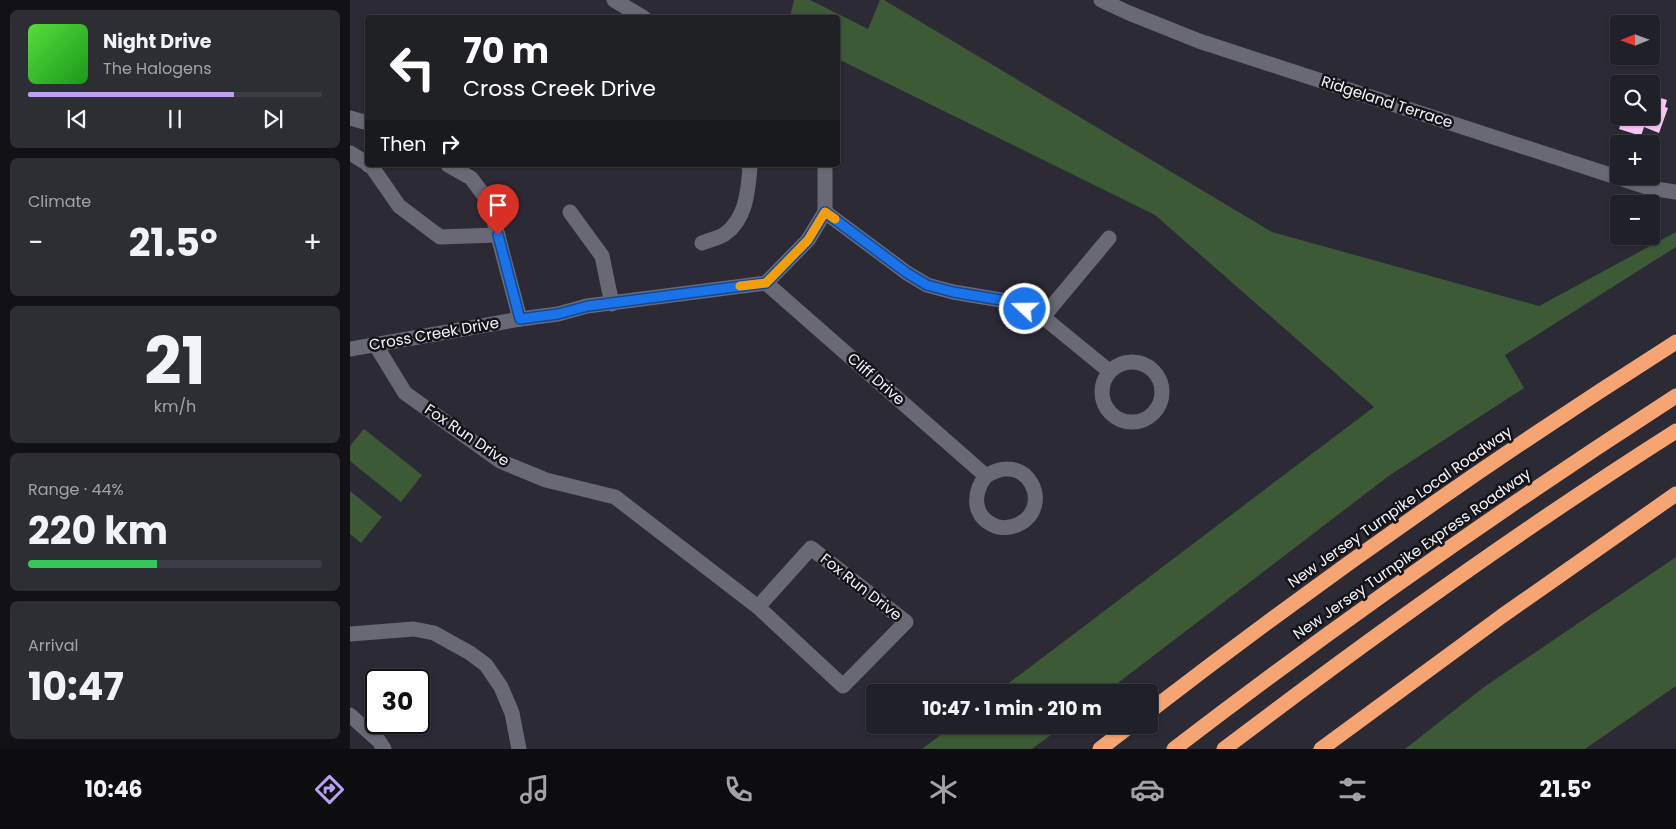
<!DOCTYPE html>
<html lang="en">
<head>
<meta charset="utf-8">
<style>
	:root { --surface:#202028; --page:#2d2d34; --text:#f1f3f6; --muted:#a2a3a8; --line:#3d3e45; --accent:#bca0f2 }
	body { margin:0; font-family:Poppins,sans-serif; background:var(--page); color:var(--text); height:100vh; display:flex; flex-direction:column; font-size:19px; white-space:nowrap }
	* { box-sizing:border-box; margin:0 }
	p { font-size:16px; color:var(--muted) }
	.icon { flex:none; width:28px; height:28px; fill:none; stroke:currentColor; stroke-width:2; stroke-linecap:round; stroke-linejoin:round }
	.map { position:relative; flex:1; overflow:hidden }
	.sheet { display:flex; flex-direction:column; gap:10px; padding:10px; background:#121216; width:350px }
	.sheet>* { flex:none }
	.hud { position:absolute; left:15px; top:15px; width:475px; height:152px; border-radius:5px; box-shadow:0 1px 4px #0004,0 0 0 1px var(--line); background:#202124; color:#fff; overflow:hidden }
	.needle { width:32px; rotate:269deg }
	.controls { position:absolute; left:1260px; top:15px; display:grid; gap:10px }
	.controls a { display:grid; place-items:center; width:50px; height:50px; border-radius:5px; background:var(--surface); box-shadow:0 1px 4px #0004,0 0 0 1px var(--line); font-size:25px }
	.speed { position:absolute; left:15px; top:669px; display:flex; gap:10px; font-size:25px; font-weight:700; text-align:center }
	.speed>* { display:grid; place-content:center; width:65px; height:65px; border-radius:50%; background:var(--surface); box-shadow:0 1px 4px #0004,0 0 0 1px var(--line); line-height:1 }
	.speed .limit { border:2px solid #111; border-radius:8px; background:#fff; color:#111 }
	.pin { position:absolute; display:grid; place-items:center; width:42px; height:42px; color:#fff; margin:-51px -21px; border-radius:50% 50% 50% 0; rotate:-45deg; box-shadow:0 0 5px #0007 }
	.pin .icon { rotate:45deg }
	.me { position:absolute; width:55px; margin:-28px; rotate:291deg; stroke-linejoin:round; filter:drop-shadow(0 0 4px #0008) }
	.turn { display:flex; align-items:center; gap:18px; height:105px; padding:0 15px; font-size:22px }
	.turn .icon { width:65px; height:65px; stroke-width:2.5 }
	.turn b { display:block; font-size:35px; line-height:42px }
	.then { display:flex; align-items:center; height:48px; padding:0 15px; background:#0003; gap:10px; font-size:19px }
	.big { font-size:38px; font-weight:700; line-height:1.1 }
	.sheet .tile { flex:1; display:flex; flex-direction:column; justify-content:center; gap:8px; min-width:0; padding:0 18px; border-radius:8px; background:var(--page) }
	.sheet .dial { align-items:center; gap:0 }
	.dial b { font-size:65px; line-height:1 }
	.song { display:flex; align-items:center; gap:15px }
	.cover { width:60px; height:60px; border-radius:8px; background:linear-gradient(135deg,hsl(110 70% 55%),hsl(120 70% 35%)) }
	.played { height:5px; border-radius:2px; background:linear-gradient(90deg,var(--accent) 70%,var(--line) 70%) }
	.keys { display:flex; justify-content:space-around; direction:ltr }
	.heat { display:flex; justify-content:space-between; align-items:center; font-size:28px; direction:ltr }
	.charge { height:8px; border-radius:4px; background:linear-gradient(90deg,#34c759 44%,var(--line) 0) }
	.trip { position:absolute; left:516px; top:684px; width:292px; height:50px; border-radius:5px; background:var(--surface); box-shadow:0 1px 4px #0004,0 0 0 1px var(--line); font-weight:700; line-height:50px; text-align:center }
	.tab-bar { display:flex; height:80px; justify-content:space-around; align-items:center; background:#0d0d10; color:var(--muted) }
	.tab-bar .icon { width:35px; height:35px }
	.tab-bar .selected { color:var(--accent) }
	.tab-bar b { font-size:22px; color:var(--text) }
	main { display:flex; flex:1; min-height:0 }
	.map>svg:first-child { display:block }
	.green { fill:#3c5a36 }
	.building { fill:#fdc6f4 }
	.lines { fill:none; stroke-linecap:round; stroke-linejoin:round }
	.minor { stroke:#696975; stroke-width:15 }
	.highway { stroke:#f6a471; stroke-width:15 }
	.route-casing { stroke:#114b97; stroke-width:12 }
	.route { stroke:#1a73e8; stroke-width:9 }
	.slow { stroke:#f59e0b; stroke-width:9 }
	.labels { text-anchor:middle; stroke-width:5; stroke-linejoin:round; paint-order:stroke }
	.street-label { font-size:15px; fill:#f3f3fa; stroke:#141418 }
</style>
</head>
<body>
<main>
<section class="sheet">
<div class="tile">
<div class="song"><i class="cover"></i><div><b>Night Drive</b><p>The Halogens</p></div></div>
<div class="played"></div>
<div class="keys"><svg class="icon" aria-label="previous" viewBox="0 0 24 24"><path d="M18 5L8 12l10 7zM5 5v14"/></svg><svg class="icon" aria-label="pause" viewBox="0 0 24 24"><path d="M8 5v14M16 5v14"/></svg><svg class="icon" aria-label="next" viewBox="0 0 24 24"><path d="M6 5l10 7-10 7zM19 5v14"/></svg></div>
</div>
<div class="tile"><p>Climate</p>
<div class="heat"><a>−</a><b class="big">21.5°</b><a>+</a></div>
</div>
<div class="tile dial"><b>21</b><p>km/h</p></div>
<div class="tile"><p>Range · 44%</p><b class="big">220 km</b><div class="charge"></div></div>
<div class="tile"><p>Arrival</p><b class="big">10:47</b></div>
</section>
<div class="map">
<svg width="1326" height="749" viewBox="0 0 1326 749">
	<rect width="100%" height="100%" fill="#2b2a35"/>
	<g class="green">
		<polygon points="444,0 460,0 518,29 530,0 534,0 922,232 1189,306 1326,232 1326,247 1155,355 1174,388 1040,475 756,692 647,692 1024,407 805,215 488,59 488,18 440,17"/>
		<polygon points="14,429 72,475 51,502 0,461 0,446"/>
		<polygon points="0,491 32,517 11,543 0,534"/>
		<polygon points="1326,557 1326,686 1235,749 1055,749 1134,687"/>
		<polygon points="604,725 714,725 682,749 572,749"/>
	</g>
	<polygon class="building" points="1301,95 1317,100 1315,107 1318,108 1309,133 1294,127 1291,136 1269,129 1273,116 1301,116"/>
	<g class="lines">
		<g class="minor">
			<polyline points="264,0 294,18"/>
			<polyline points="751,0 779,13 849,41 1300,188 1326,192"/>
			<polyline points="0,118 18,123"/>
			<polyline points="0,153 18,164"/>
			<polyline points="18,165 22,167 49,206 90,237 148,235"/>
			<polyline points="98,165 121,178 139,202 170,319"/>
			<polyline points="220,212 252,256 262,304"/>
			<polyline points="475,212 557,273 577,285 603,292 657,301 693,317 759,371"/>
			<path d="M352 243C359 240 369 238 375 234 396 219 398 191 400 168L398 165"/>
			<path d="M416 283 636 476C678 449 704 507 669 524 661 528 651 529 643 525 622 515 623 492 636 476"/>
			<polyline points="693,317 759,238"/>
			<polyline points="25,344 55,393 150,461 196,480 265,497 408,607 493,686 556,622 461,548 408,607"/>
			<polyline points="0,349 170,319 208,314 237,306 416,283 458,240 475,212 475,165"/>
			<circle cx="782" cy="392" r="30"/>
			<polyline points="0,634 64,629 84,633 120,653 136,665 151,687 162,713 169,749"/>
			<polyline points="0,715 29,741 34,749"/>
		</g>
		<g class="highway">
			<path d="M800 711C970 580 1145 457 1326 342"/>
			<polyline points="750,749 781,725"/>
			<path d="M824 749C987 624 1154 507 1326 396"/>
			<path d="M874 749C1020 638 1170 530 1326 431"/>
			<polyline points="971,749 1152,616 1326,494"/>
		</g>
	</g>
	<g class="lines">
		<g class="route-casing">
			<polyline id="route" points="148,235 170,319 208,314 238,306 416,283 458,240 475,212 557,273 577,285 603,292 657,301 675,309"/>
		</g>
		<use href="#route" class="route"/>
		<polyline class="slow" points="390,286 416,283 458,240 475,212 485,219"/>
	</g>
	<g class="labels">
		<g class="street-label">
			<text transform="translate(1037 102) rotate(18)" y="5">Ridgeland Terrace</text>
			<text transform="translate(84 334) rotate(-10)" y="5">Cross Creek Drive</text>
			<text transform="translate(526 379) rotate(41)" y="5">Cliff Drive</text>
			<text transform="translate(117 435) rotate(34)" y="5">Fox Run Drive</text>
			<text transform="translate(1050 507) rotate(-35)" y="5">New Jersey Turnpike Local Roadway</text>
			<text transform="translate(1062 554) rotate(-35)" y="5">New Jersey Turnpike Express Roadway</text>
			<text transform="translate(511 587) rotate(38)" y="5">Fox Run Drive</text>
		</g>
	</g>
</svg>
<div class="controls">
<a><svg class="needle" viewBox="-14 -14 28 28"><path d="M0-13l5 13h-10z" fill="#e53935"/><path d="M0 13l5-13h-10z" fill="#a2a3a8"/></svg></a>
<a><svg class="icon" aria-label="search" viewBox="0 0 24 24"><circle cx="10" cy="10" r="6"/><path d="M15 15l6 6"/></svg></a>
<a>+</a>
<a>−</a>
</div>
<div class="speed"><div class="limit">30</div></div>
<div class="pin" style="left:148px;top:235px;background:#d93025"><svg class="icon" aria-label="arrive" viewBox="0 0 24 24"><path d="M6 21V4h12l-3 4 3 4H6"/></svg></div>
<svg class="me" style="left:675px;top:309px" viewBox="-20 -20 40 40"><circle r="17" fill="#1a73e8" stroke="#fff" stroke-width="3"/><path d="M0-11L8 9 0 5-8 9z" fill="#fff"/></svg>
<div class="trip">10:47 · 1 min · 210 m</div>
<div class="hud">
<div class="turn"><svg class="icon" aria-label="left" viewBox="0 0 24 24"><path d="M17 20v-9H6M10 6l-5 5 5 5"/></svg><div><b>70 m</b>Cross Creek Drive</div></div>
<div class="then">Then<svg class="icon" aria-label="right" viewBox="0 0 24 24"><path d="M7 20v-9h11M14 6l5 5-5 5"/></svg></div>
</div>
</div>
</main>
<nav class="tab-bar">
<b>10:46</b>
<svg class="icon selected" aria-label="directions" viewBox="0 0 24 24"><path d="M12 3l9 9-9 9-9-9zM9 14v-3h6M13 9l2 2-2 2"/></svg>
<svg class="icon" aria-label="music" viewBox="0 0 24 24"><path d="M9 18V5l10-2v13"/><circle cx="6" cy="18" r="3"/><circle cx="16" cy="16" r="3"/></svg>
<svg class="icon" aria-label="phone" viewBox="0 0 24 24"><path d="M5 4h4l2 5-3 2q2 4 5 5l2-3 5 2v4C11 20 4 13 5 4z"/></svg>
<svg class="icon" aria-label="climate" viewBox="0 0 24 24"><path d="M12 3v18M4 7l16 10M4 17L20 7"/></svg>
<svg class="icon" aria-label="car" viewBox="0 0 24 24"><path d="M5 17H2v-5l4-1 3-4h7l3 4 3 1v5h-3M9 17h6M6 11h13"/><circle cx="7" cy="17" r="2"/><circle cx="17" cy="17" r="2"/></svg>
<svg class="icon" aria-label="filters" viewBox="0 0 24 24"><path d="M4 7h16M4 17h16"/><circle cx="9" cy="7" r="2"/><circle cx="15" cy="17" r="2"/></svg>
<b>21.5°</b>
</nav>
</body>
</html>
